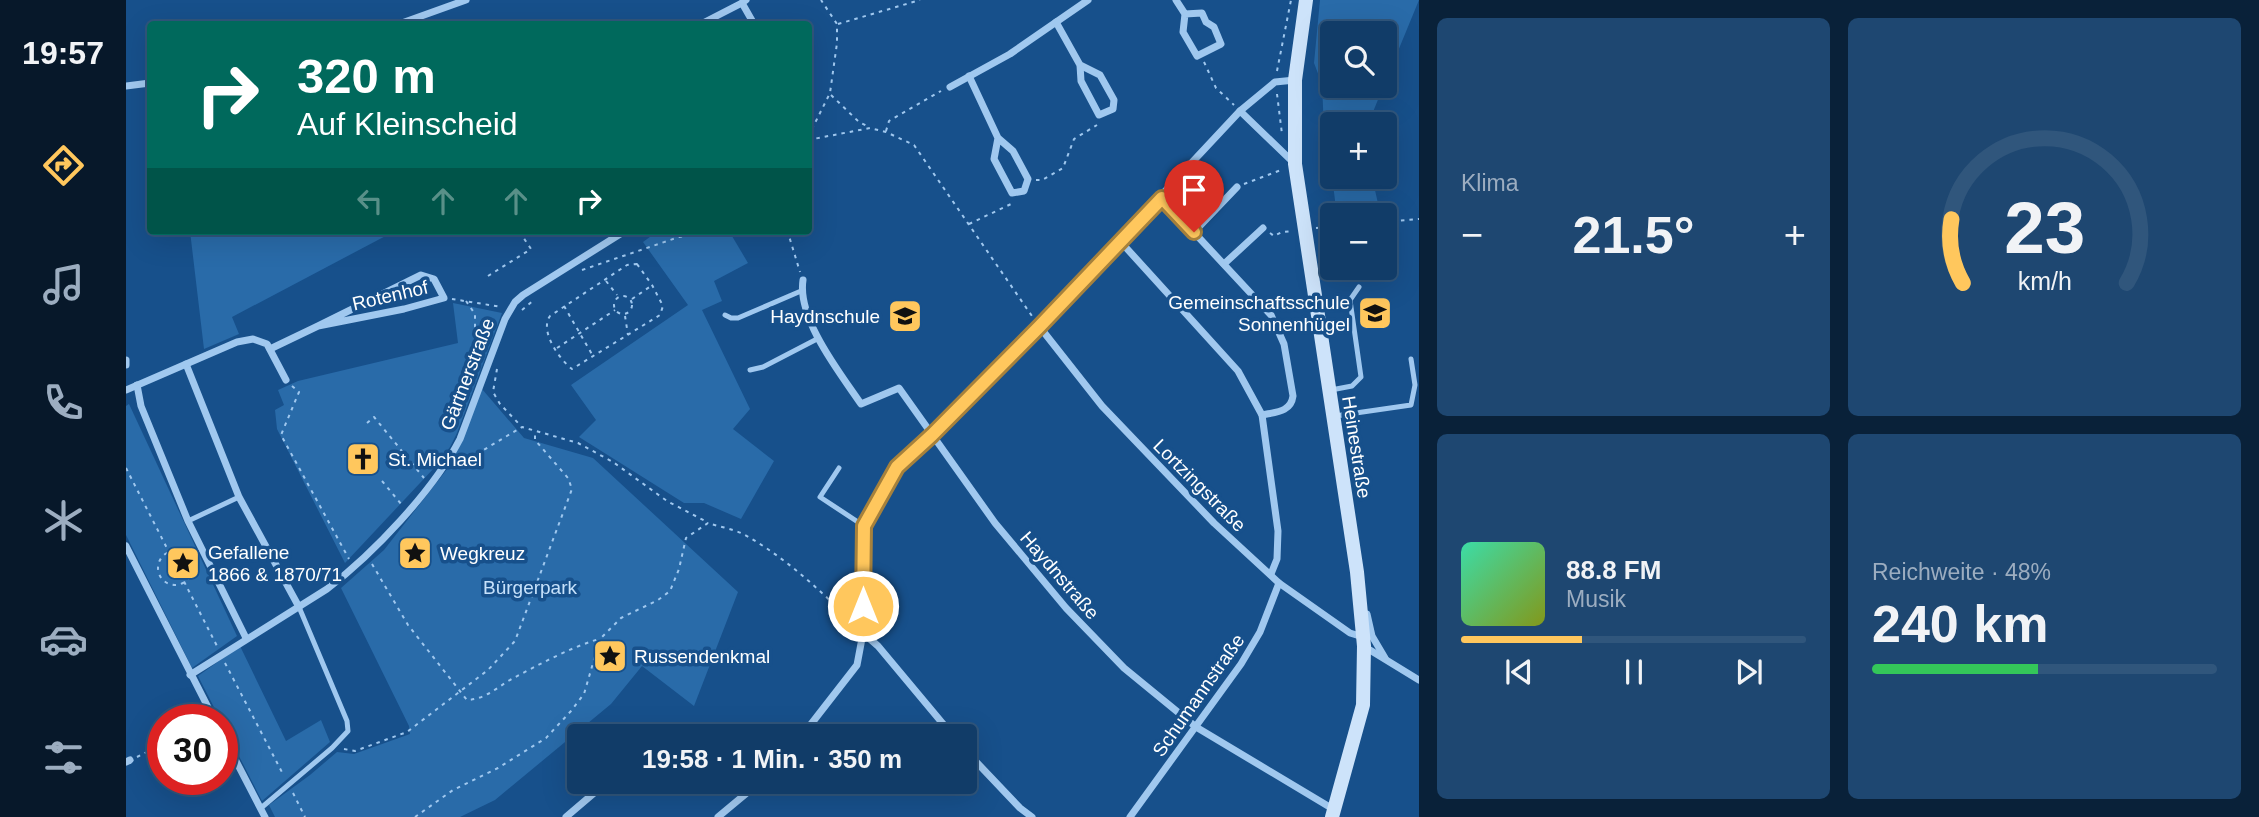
<!DOCTYPE html>
<html lang="de">
<head>
<meta charset="utf-8">
<style>
	:root { --surface:#113c68; --page:#1e4771; --text:#f1f3f6; --muted:#9cadc0; --line:#30567c; --accent:#ffc75d }
	body { margin:0; font-family:Arial,sans-serif; background:var(--page); color:var(--text); height:100vh; display:flex; flex-direction:column; font-size:26px; white-space:nowrap }
	* { box-sizing:border-box; margin:0 }
	p { font-size:23px; color:var(--muted) }
	.icon { flex:none; width:38px; height:38px; fill:none; stroke:currentColor; stroke-width:2; stroke-linecap:round; stroke-linejoin:round }
	.map { position:relative; flex:1; overflow:hidden }
	.drawer { display:flex; flex-direction:column; gap:18px; padding:18px; background:#092139; width:840px }
	.drawer>* { flex:none }
	.top-card { position:absolute; left:21px; top:21px; width:665px; height:214px; border-radius:7px; box-shadow:0 7px 28px #0002,0 0 0 2px var(--line); background:#00695c; color:#fff; overflow:hidden }
	.fabs { position:absolute; left:1194px; top:21px; display:grid; gap:14px }
	.fabs a { display:grid; place-items:center; width:77px; height:77px; border-radius:7px; background:var(--surface); box-shadow:0 7px 28px #0002,0 0 0 2px var(--line); font-size:35px }
	.speed { position:absolute; left:21px; top:704px; display:flex; gap:14px; font-size:35px; font-weight:700; text-align:center }
	.speed>* { display:grid; place-content:center; width:91px; height:91px; border-radius:50%; background:var(--surface); box-shadow:0 7px 28px #0002,0 0 0 2px var(--line); line-height:1 }
	.speed .limit { border:10px solid #d22; background:#fff; color:#111 }
	.pin { position:absolute; display:grid; place-items:center; width:60px; height:60px; color:#fff; margin:-72px -30px; border-radius:50% 50% 50% 0; rotate:-45deg; box-shadow:0 0 7px #0007 }
	.pin .icon { rotate:45deg }
	.me { position:absolute; width:77px; margin:-38px; rotate:0deg; stroke-linejoin:round; filter:drop-shadow(0 0 5px #0008) }
	.turn { display:flex; align-items:center; gap:24px; height:147px; padding:0 35px; font-size:32px }
	.turn .icon { width:91px; height:91px; stroke-width:2.5 }
	.turn b { display:block; font-size:49px; line-height:60px }
	.lanes { display:flex; align-items:center; height:66px; padding:0 35px; background:#0003; justify-content:center; gap:35px; direction:ltr }
	.lanes .off { opacity:.35 }
	.big { font-size:52px; font-weight:700; line-height:1.1 }
	.drawer .tile { flex:1; display:flex; flex-direction:column; justify-content:center; gap:10px; min-width:0; padding:0 24px; border-radius:10px; background:var(--page) }
	.drawer .dial { align-items:center; gap:0 }
	.dial svg { height:182px; overflow:visible; fill:none; stroke:var(--line); stroke-width:7; stroke-linecap:round; text-anchor:middle }
	.dial text { fill:var(--text); stroke:none }
	.song { display:flex; align-items:center; gap:21px }
	.cover { width:84px; height:84px; border-radius:10px; background:linear-gradient(135deg,hsl(160 70% 55%),hsl(70 70% 35%)) }
	.played { height:7px; border-radius:4px; background:linear-gradient(90deg,var(--accent) 35%,var(--line) 35%) }
	.keys { display:flex; justify-content:space-around; direction:ltr }
	.heat { display:flex; justify-content:space-between; align-items:center; font-size:38px; direction:ltr }
	.charge { height:10px; border-radius:5px; background:linear-gradient(90deg,#34c759 48%,var(--line) 0) }
	.drawer .tiles { flex:1; display:grid; gap:18px; grid-template-columns:repeat(2,1fr) }
	.trip { position:absolute; left:441px; top:724px; width:410px; height:70px; border-radius:7px; background:var(--surface); box-shadow:0 7px 28px #0002,0 0 0 2px var(--line); font-weight:700; line-height:70px; text-align:center }
	main { display:flex; flex:1; min-height:0 }
	.tab-bar { display:flex; flex-direction:column; width:126px; justify-content:space-around; align-items:center; background:#07182a; color:var(--muted) }
	.tab-bar .icon { width:49px; height:49px }
	.tab-bar .current { color:var(--accent) }
	.tab-bar b { font-size:32px; color:var(--text) }
	.map>svg:first-child { display:block }
	.green { fill:#296ba9; fill-rule:evenodd }
	.lines { fill:none; stroke-linecap:round; stroke-linejoin:round }
	.path { stroke:#a0c8ef; stroke-width:2; stroke-dasharray:3.5 5; stroke-linecap:butt }
	.service { stroke:#a0c8ef; stroke-width:5 }
	.minor { stroke:#a0c8ef; stroke-width:7 }
	.secondary { stroke:#cde3fa; stroke-width:14 }
	.route-casing { stroke:#a6813c; stroke-width:18 }
	.route { stroke:#ffc75d; stroke-width:12 }
	.labels { text-anchor:middle; stroke-width:7; stroke-linejoin:round; paint-order:stroke }
	.street-label { font-size:19px; fill:#fff; stroke:#17508b }
	.poi-label { font-size:19px; fill:#fff; stroke:#17508b; text-anchor:start }
	.park-label { font-size:19px; fill:#c6e1fb; stroke:#17508b }
</style>
</head>
<body>
<main>
<nav class="tab-bar">
<b>19:57</b>
<svg class="icon current" aria-label="directions" viewBox="0 0 24 24"><path d="M12 3l9 9-9 9-9-9zM9 14v-3h6M13 9l2 2-2 2"/></svg>
<svg class="icon" aria-label="music" viewBox="0 0 24 24"><path d="M9 18V5l10-2v13"/><circle cx="6" cy="18" r="3"/><circle cx="16" cy="16" r="3"/></svg>
<svg class="icon" aria-label="phone" viewBox="0 0 24 24"><path d="M5 4h4l2 5-3 2q2 4 5 5l2-3 5 2v4C11 20 4 13 5 4z"/></svg>
<svg class="icon" aria-label="climate" viewBox="0 0 24 24"><path d="M12 3v18M4 7l16 10M4 17L20 7"/></svg>
<svg class="icon" aria-label="car" viewBox="0 0 24 24"><path d="M5 17H2v-5l4-1 3-4h7l3 4 3 1v5h-3M9 17h6M6 11h13"/><circle cx="7" cy="17" r="2"/><circle cx="17" cy="17" r="2"/></svg>
<svg class="icon" aria-label="filters" viewBox="0 0 24 24"><path d="M4 7h16M4 17h16"/><circle cx="9" cy="7" r="2"/><circle cx="15" cy="17" r="2"/></svg>
</nav>
<div class="map">
<svg width="1293" height="817" viewBox="0 0 1293 817">
	<rect width="100%" height="100%" fill="#17508b"/>
	<g class="green">
		<path d="M1194 0H1293L1242 124H1206V175L1199 152 1196 84 1188 63ZM1258 33V86H1206V33Z"/>
		<polygon points="1206,177 1238,177 1247,181 1253,208 1251,215 1208,215 1209,200"/>
		<polygon points="64,231 269,231 106,317 113,334 78,349"/>
		<polygon points="532,231 603,231 622,263 588,281 596,301 576,310 624,409 607,429 648,461 615,519 578,503 558,503 453,437 470,420 445,385 562,305 517,242"/>
		<polygon points="327,303 376,313 331,433 324,447 309,467 219,563 151,429 149,410 158,405 152,390 172,381 332,343"/>
		<polygon points="356,389 398,438 467,458 612,592 568,706 516,666 485,704 369,800 334,817 149,817 143,805 184,775 211,752 228,754 284,734 283,726 215,588 258,550 322,468"/>
		<polygon points="3,404 111,636 66,668 0,535 0,406"/>
		<polygon points="114,646 160,741 195,720 204,742 136,801 96,723 96,719 94,719 72,676"/>
	</g>
	<g class="lines">
		<g class="path">
			<polyline points="712,24 794,0"/>
			<polyline points="1078,62 1090,88 1108,105"/>
			<polyline points="1151,71 1165,0"/>
			<polyline points="1151,94 1156,134"/>
			<polyline points="705,95 733,122 743,127"/>
			<polyline points="760,131 763,121 815,91"/>
			<polyline points="682,137 704,93 711,43 711,24 695,0"/>
			<polyline points="682,140 744,128 760,132 788,145 908,319"/>
			<polyline points="910,180 916,180 937,168 948,139 971,125"/>
			<polyline points="1118,184 1155,170"/>
			<polyline points="1258,222 1293,219"/>
			<polyline points="843,224 885,204 885,200"/>
			<polyline points="1190,228 1206,227"/>
			<polyline points="615,231 663,236 674,272"/>
			<polyline points="1144,233 1148,236 1156,232 1167,231"/>
			<path d="M511 264 526 285 537 306 534 315 446 369C434 360 413 331 424 316L501 265Z"/>
			<polyline points="456,270 553,237 586,231"/>
			<polyline points="362,276 405,249 393,231"/>
			<polyline points="480,281 491,295"/>
			<circle cx="497" cy="305" r="9"/>
			<polyline points="326,299 376,307"/>
			<polyline points="506,299 525,286"/>
			<polyline points="340,301 349,314 349,349 353,359"/>
			<polyline points="438,306 467,356"/>
			<polyline points="396,310 408,300"/>
			<polyline points="499,316 502,335"/>
			<polyline points="431,348 489,310"/>
			<polyline points="371,369 367,392 374,404 395,426"/>
			<polyline points="166,386 173,392 155,435 223,559"/>
			<polyline points="241,423 248,417 298,478"/>
			<polyline points="329,467 396,427 452,443 487,462 541,501 581,522"/>
			<polyline points="0,468 92,648"/>
			<polyline points="256,481 276,505"/>
			<circle cx="49" cy="568" r="17"/>
			<path d="M246 564 282 625 341 700C359 699 369 689 384 680 412 665 443 648 473 639"/>
			<polyline points="99,663 158,776"/>
			<polyline points="218,749 229,751 281,732 362,670 389,641 446,489 442,478 409,440 409,432"/>
			<polyline points="11,757 37,744"/>
			<polyline points="167,793 179,817"/>
			<path d="M289 817 327 790 372 768 420 738 445 711 458 694 474 639 495 618 532 600 544 591 553 569 560 538 582 523C594 527 608 529 619 535 660 558 694 590 727 623"/>
		</g>
		<g class="service">
			<polyline points="599,315 605,318 612,318 675,291"/>
			<polyline points="624,370 637,367 691,339"/>
			<polyline points="1205,390 1226,386 1235,377 1224,300 1233,287"/>
			<polyline points="1209,416 1285,405 1289,385 1285,359"/>
			<polyline points="713,468 694,497 738,526"/>
			<polyline points="62,521 113,497"/>
			<polyline points="135,808 206,748 222,731 221,721 173,607"/>
		</g>
		<g class="minor">
			<polyline points="620,0 616,3 628,24"/>
			<polyline points="1050,0 1059,14 1057,32 1071,56 1095,44 1088,27 1080,22 1076,13 1059,14"/>
			<polyline points="930,22 954,65 955,81 973,115 987,109 988,100 974,75 954,65"/>
			<polyline points="273,24 340,0"/>
			<polyline points="575,24 616,3"/>
			<polyline points="843,76 872,138 868,159 886,193 898,191 902,179 887,151 872,138"/>
			<polyline points="0,86 24,83"/>
			<polyline points="824,87 884,54 962,0"/>
			<polyline points="1114,111 1169,164"/>
			<path d="M1036 198 1145 315 1158 344 1167 396C1165 412 1150 412 1136 415"/>
			<polyline points="1068,232 1111,187"/>
			<polyline points="994,241 1112,371 1136,415 1152,531 1151,559 1145,574"/>
			<polyline points="1098,264 1137,228"/>
			<path d="M677 280C671 319 714 373 735 404L773 388 869 523 940 608 998 668 1070 727 1207 809"/>
			<polyline points="913,326 976,406 1088,523 1153,583 1224,633 1237,637"/>
			<polyline points="144,349 192,326 278,309 318,298 308,279 295,275 192,326"/>
			<polyline points="0,360 0,365"/>
			<polyline points="60,364 113,497 173,607"/>
			<polyline points="11,385 15,406 62,521 120,638"/>
			<polyline points="0,390 111,342 127,339 141,344 160,380"/>
			<polyline points="0,546 88,719"/>
			<polyline points="1241,614 1246,636 1259,658"/>
			<polyline points="737,633 752,646 828,737"/>
			<polyline points="1239,647 1293,680"/>
			<path d="M64 675 201 589C247 554 307 491 334 439L379 319 389 302 397 295 499 231"/>
			<polyline points="96,734 139,817"/>
			<polyline points="675,737 731,665 737,633 738,526 771,467 806,435 913,326 1114,111 1149,82 1169,80"/>
			<polyline points="838,749 894,808 906,817"/>
			<polyline points="0,762 4,760"/>
			<polyline points="440,817 481,782"/>
			<polyline points="592,817 634,782"/>
			<polyline points="1004,817 1115,664 1134,632 1153,583"/>
		</g>
		<polyline class="secondary" points="1180,0 1169,80 1169,164 1231,572 1238,646 1237,705 1206,817"/>
	</g>
	<g class="lines">
		<g class="route-casing">
			<polyline id="route" points="737,606 738,526 771,467 806,435 914,326 1036,198 1068,232"/>
		</g>
		<use href="#route" class="route"/>
	</g>
	<defs>
		<g id="school-square" transform="scale(1.75)"><rect x="-9" y="-9" width="18" height="18" rx="4" fill="#ffc75d" stroke="#17508b"/><path d="M0-5L7-2L0 1L-7-2ZM-4 1L0 2.5L4 1V4Q0 6-4 4Z" fill="#111"/></g>
		<g id="church-square" transform="scale(1.75)"><rect x="-9" y="-9" width="18" height="18" rx="4" fill="#ffc75d" stroke="#17508b"/><path d="M-1.2-6h2.4v3.5h3.3v2.4h-3.3V6h-2.4V-.1h-3.3v-2.4h3.3Z" fill="#111"/></g>
		<g id="sight-square" transform="scale(1.75)"><rect x="-9" y="-9" width="18" height="18" rx="4" fill="#ffc75d" stroke="#17508b"/><path d="M0-6L1.8-2.2L6-1.7L2.9 1.2L3.7 5.4L0 3.3L-3.7 5.4L-2.9 1.2L-6-1.7L-1.8-2.2Z" fill="#111"/></g>
	</defs>
	<g fill-rule="evenodd">
		<use href="#school-square" x="1249" y="313"/>
		<use href="#school-square" x="779" y="316"/>
		<use href="#church-square" x="237" y="459"/>
		<use href="#sight-square" x="289" y="553"/>
		<use href="#sight-square" x="57" y="563"/>
		<use href="#sight-square" x="484" y="656"/>
	</g>
	<g class="labels">
		<g class="street-label">
			<text transform="translate(264 295) rotate(-13)" y="7">Rotenhof</text>
			<text transform="translate(341 374) rotate(-69)" y="7">Gärtnerstraße</text>
			<text transform="translate(1231 447) rotate(81)" y="7">Heinestraße</text>
			<text transform="translate(1074 485) rotate(45)" y="7">Lortzingstraße</text>
			<text transform="translate(934 575) rotate(49)" y="7">Haydnstraße</text>
			<text transform="translate(1072 695) rotate(-55)" y="7">Schumannstraße</text>
		</g>
		<g class="poi-label">
			<text x="1224" y="309" text-anchor="end">Gemeinschaftsschule<tspan x="1224" dy="22">Sonnenhügel</tspan></text>
			<text x="754" y="323" text-anchor="end">Haydnschule</text>
			<text x="262" y="466">St. Michael</text>
			<text x="82" y="559">Gefallene<tspan x="82" dy="22">1866 &amp; 1870/71</tspan></text>
			<text x="314" y="560">Wegkreuz</text>
			<text x="508" y="663">Russendenkmal</text>
		</g>
		<g class="park-label">
			<text x="404" y="594">Bürgerpark</text>
		</g>
	</g>
</svg>
<div class="fabs">
<a><svg class="icon" aria-label="search" viewBox="0 0 24 24"><circle cx="10" cy="10" r="6"/><path d="M15 15l6 6"/></svg></a>
<a>+</a>
<a>−</a>
</div>
<div class="speed"><div class="limit">30</div></div>
<div class="pin" style="left:1068px;top:232px;background:#d93025"><svg class="icon" aria-label="arrive" viewBox="0 0 24 24"><path d="M6 21V4h12l-3 4 3 4H6"/></svg></div>
<svg class="me" style="left:737px;top:606px" viewBox="-20 -20 40 40"><circle r="17" fill="#ffc75d" stroke="#fff" stroke-width="3"/><path d="M0-11L8 9 0 5-8 9z" fill="#fff"/></svg>
<div class="trip">19:58 · 1 Min. · 350 m</div>
<div class="top-card">
<div class="turn"><svg class="icon" aria-label="right" viewBox="0 0 24 24"><path d="M7 20v-9h11M14 6l5 5-5 5"/></svg><div><b>320 m</b>Auf Kleinscheid</div></div>
<div class="lanes"><svg class="icon off" aria-label="left" viewBox="0 0 24 24"><path d="M17 20v-9H6M10 6l-5 5 5 5"/></svg><svg class="icon off" aria-label="ahead" viewBox="0 0 24 24"><path d="M12 20V5M6 11l6-6 6 6"/></svg><svg class="icon off" aria-label="ahead" viewBox="0 0 24 24"><path d="M12 20V5M6 11l6-6 6 6"/></svg><svg class="icon" aria-label="right" viewBox="0 0 24 24"><path d="M7 20v-9h11M14 6l5 5-5 5"/></svg></div>
</div>
</div>
<section class="drawer">
<div class="tiles">
<div class="tile"><p>Klima</p>
<div class="heat"><a>−</a><b class="big">21.5°</b><a>+</a></div>
</div>
<div class="tile dial"><svg viewBox="0 0 100 80">
<path d="M14 69A42 42 0 1 1 86 69"/>
<path d="M14 69A42 42 0 0 1 9 41" stroke="#ffc75d"/>
<text x="50" y="56" font-size="32" font-weight="700">23</text>
<text x="50" y="72" font-size="11">km/h</text>
</svg></div>
<div class="tile">
<div class="song"><i class="cover"></i><div><b>88.8 FM</b><p>Musik</p></div></div>
<div class="played"></div>
<div class="keys"><svg class="icon" aria-label="previous" viewBox="0 0 24 24"><path d="M18 5L8 12l10 7zM5 5v14"/></svg><svg class="icon" aria-label="pause" viewBox="0 0 24 24"><path d="M8 5v14M16 5v14"/></svg><svg class="icon" aria-label="next" viewBox="0 0 24 24"><path d="M6 5l10 7-10 7zM19 5v14"/></svg></div>
</div>
<div class="tile"><p>Reichweite · 48%</p><b class="big">240 km</b><div class="charge"></div></div>
</div>
</section>
</main>
</body>
</html>
